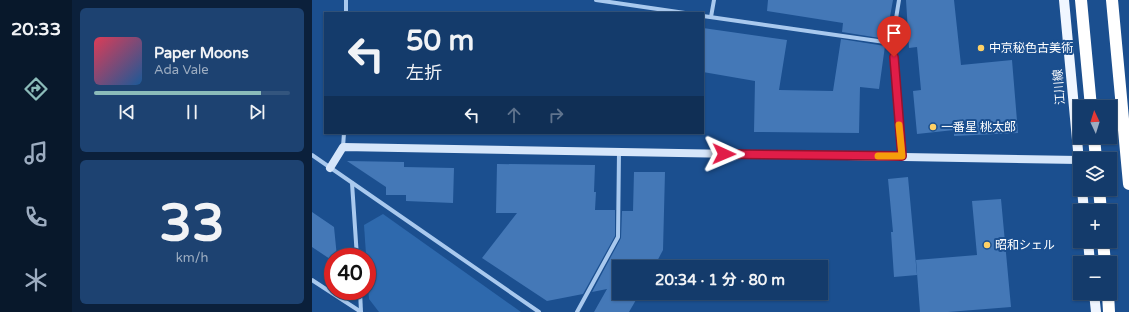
<!DOCTYPE html>
<html lang="ja">
<head>
<meta charset="utf-8">
<style>
	:root { --surface:#143b6b; --page:#1d4271; --text:#f1f3f6; --muted:#9dadc1; --line:#33557e; --accent:#8bbbb9 }
	body { margin:0; font-family:"Varela Round","Noto Sans JP",sans-serif; background:var(--page); color:var(--text); height:100vh; display:flex; flex-direction:column; font-size:15px; white-space:nowrap }
	* { box-sizing:border-box; margin:0 }
	p { font-size:13px; color:var(--muted) }
	.icon { flex:none; width:22px; height:22px; fill:none; stroke:currentColor; stroke-width:2; stroke-linecap:round; stroke-linejoin:round }
	.map { position:relative; flex:1; overflow:hidden }
	.panel { display:flex; flex-direction:column; gap:8px; padding:8px; background:#0b203b; width:240px }
	.panel>* { flex:none }
	.guide { position:absolute; left:12px; top:12px; width:380px; height:122px; border-radius:0px; box-shadow:0 1px 3px #0004,0 0 0 1px var(--line); background:#143b6b; color:var(--text); overflow:hidden }
	.needle { width:26px; rotate:356deg }
	.fabs { position:absolute; left:761px; top:100px; display:grid; gap:8px }
	.fabs a { display:grid; place-items:center; width:44px; height:44px; border-radius:0px; background:var(--surface); box-shadow:0 1px 3px #0004,0 0 0 1px var(--line); font-size:20px }
	.speed { position:absolute; left:12px; top:248px; display:flex; gap:8px; font-size:20px; font-weight:700; text-align:center }
	.speed>* { display:grid; place-content:center; width:52px; height:52px; border-radius:50%; background:var(--surface); box-shadow:0 1px 3px #0004,0 0 0 1px var(--line); line-height:1 }
	.speed .limit { border:6px solid #d22; background:#fff; color:#111 }
	.pin { position:absolute; display:grid; place-items:center; width:34px; height:34px; color:#fff; margin:-41px -17px; border-radius:50% 50% 50% 0; rotate:-45deg; box-shadow:0 0 4px #0007 }
	.pin .icon { rotate:45deg }
	.me { position:absolute; width:44px; margin:-22px; rotate:91deg; stroke-linejoin:round; filter:drop-shadow(0 0 3px #0008) }
	.turn { display:flex; align-items:center; gap:14px; height:84px; padding:0 16px; font-size:18px }
	.turn .icon { width:52px; height:52px; stroke-width:2.5 }
	.turn b { display:block; font-size:28px; line-height:34px }
	.lanes { display:flex; align-items:center; height:38px; padding:0 16px; background:#0003; justify-content:center; gap:20px; direction:ltr }
	.lanes .off { opacity:.35 }
	.panel .widget { flex:1; display:flex; flex-direction:column; justify-content:center; gap:6px; min-width:0; padding:0 14px; border-radius:6px; background:var(--page) }
	.panel .dial { align-items:center; gap:0 }
	.dial b { font-size:52px; line-height:1 }
	.song { display:flex; align-items:center; gap:12px }
	.cover { width:48px; height:48px; border-radius:6px; background:linear-gradient(135deg,hsl(350 70% 55%),hsl(210 70% 35%)) }
	.played { height:4px; border-radius:2px; background:linear-gradient(90deg,var(--accent) 85%,var(--line) 85%) }
	.keys { display:flex; justify-content:space-around; direction:ltr }
	.trip { position:absolute; left:300px; top:260px; width:216px; height:40px; border-radius:0px; background:var(--surface); box-shadow:0 1px 3px #0004,0 0 0 1px var(--line); font-weight:700; line-height:40px; text-align:center }
	main { display:flex; flex:1; min-height:0 }
	.tab-bar { display:flex; flex-direction:column; width:72px; justify-content:space-around; align-items:center; background:#08182b; color:var(--muted) }
	.tab-bar .icon { width:28px; height:28px }
	.tab-bar .selected { color:var(--accent) }
	.tab-bar b { font-size:18px; color:var(--text) }
	.map>svg:first-child { display:block }
	.green { fill:#2e69ad }
	.building { fill:#4478b7 }
	.lines { fill:none; stroke-linecap:round; stroke-linejoin:round }
	.street { stroke:#a9c9ee; stroke-width:4 }
	.secondary { stroke:#d6e6fa; stroke-width:8 }
	.primary { stroke:#f0f6ff; stroke-width:10 }
	.highway { stroke:#fff; stroke-width:12 }
	.route-casing { stroke:#92132f; stroke-width:10 }
	.route { stroke:#e11d48; stroke-width:7 }
	.slow { stroke:#f59e0b; stroke-width:7 }
	.poi-dot { fill:#ffd166; stroke:#1b4f8f; stroke-width:1.5 }
	.labels { text-anchor:middle; stroke-width:4; stroke-linejoin:round; paint-order:stroke }
	.poi-label { font-size:12px; fill:#fff; stroke:#1b4f8f; text-anchor:start }
	.street-label { font-size:12px; fill:#fff; stroke:#1b4f8f }
</style>
</head>
<body>
<main>
<nav class="tab-bar">
<b>20:33</b>
<svg class="icon selected" aria-label="directions" viewBox="0 0 24 24"><path d="M12 3l9 9-9 9-9-9zM9 14v-3h6M13 9l2 2-2 2"/></svg>
<svg class="icon" aria-label="music" viewBox="0 0 24 24"><path d="M9 18V5l10-2v13"/><circle cx="6" cy="18" r="3"/><circle cx="16" cy="16" r="3"/></svg>
<svg class="icon" aria-label="phone" viewBox="0 0 24 24"><path d="M5 4h4l2 5-3 2q2 4 5 5l2-3 5 2v4C11 20 4 13 5 4z"/></svg>
<svg class="icon" aria-label="climate" viewBox="0 0 24 24"><path d="M12 3v18M4 7l16 10M4 17L20 7"/></svg>
</nav>
<section class="panel">
<div class="widget">
<div class="song"><i class="cover"></i><div><b>Paper Moons</b><p>Ada Vale</p></div></div>
<div class="played"></div>
<div class="keys"><svg class="icon" aria-label="previous" viewBox="0 0 24 24"><path d="M18 5L8 12l10 7zM5 5v14"/></svg><svg class="icon" aria-label="pause" viewBox="0 0 24 24"><path d="M8 5v14M16 5v14"/></svg><svg class="icon" aria-label="next" viewBox="0 0 24 24"><path d="M6 5l10 7-10 7zM19 5v14"/></svg></div>
</div>
<div class="widget dial"><b>33</b><p>km/h</p></div>
</section>
<div class="map">
<svg width="817" height="312" viewBox="0 0 817 312">
	<rect width="100%" height="100%" fill="#1b4f8f"/>
	<polygon class="green" points="71,214 209,312 67,312 57,299 52,225"/>
	<g class="building">
		<polygon points="456,0 581,0 574,39 530,32 531,23 455,11"/>
		<polygon points="594,0 642,0 649,65 700,60 706,133 642,136 642,130 605,134 601,91 609,90 605,47 597,48"/>
		<polygon points="391,28 475,40 467,90 521,91 529,39 573,46 567,89 548,87 547,133 442,132 443,81 391,72"/>
		<polygon points="35,161 92,162 92,167 142,168 141,203 94,201 94,195 74,195 74,187"/>
		<polygon points="185,164 283,165 282,192 284,192 283,210 303,210 303,236 271,294 235,301 170,258 205,213 184,213"/>
		<polygon points="322,172 353,172 351,250 342,267 307,267 307,293 328,293 317,312 282,312 295,289 280,292 309,238 310,211 321,211"/>
		<polygon points="596,177 605,275 582,277 579,232 581,232 576,179"/>
		<polygon points="689,199 699,307 636,312 608,312 604,260 665,255 660,201"/>
		<polygon points="0,212 22,227 25,257 21,257 21,261 0,247"/>
	</g>
	<g class="lines">
		<g class="street">
			<polyline points="284,0 373,13"/>
			<polyline points="587,0 580,43 590,156"/>
			<polyline points="34,13 34,0"/>
			<polyline points="391,16 580,43"/>
			<polyline points="399,17 402,0"/>
			<polyline points="31,147 32,133"/>
			<polyline points="0,155 227,312"/>
			<polyline points="40,183 45,257"/>
			<polyline points="0,280 49,312"/>
			<polyline points="48,291 49,312"/>
			<polyline points="265,312 306,237 307,152"/>
		</g>
		<polyline class="secondary" points="18,168 31,147 767,160"/>
		<g class="primary">
			<polyline points="752,0 768,172"/>
			<polyline points="770,189 772,211"/>
			<polyline points="776,241 778,263"/>
			<polyline points="782,293 784,312"/>
		</g>
		<g class="highway">
			<polyline points="769,0 779,107"/>
			<polyline points="800,0 817,184"/>
			<polyline points="782,137 784,159"/>
			<polyline points="787,189 789,211"/>
			<polyline points="791,241 793,263"/>
			<polyline points="796,293 797,312"/>
		</g>
	</g>
	<g class="lines">
		<g class="route-casing">
			<polyline id="route" points="412,154 590,156 582,57"/>
		</g>
		<use href="#route" class="route"/>
		<polyline class="slow" points="566,156 590,156 587,125"/>
	</g>
	<g class="poi-dot">
		<circle cx="669" cy="48" r="4"/>
		<circle cx="621" cy="127" r="4"/>
		<circle cx="675" cy="245" r="4"/>
	</g>
	<g class="labels">
		<g class="poi-label">
			<text x="677" y="52">中京秘色古美術</text>
			<text x="629" y="131">一番星 桃太郎</text>
			<text x="683" y="249">昭和シェル</text>
		</g>
		<g class="street-label">
			<text transform="translate(747 87) rotate(-95)" y="4">江川線</text>
		</g>
	</g>
</svg>
<div class="fabs">
<a><svg class="needle" viewBox="-14 -14 28 28"><path d="M0-13l5 13h-10z" fill="#e53935"/><path d="M0 13l5-13h-10z" fill="#9dadc1"/></svg></a>
<a><svg class="icon" aria-label="layers" viewBox="0 0 24 24"><path d="M12 4l9 5-9 5-9-5zM3 14l9 5 9-5"/></svg></a>
<a>+</a>
<a>−</a>
</div>
<div class="speed"><div class="limit">40</div></div>
<div class="pin" style="left:582px;top:57px;background:#d93025"><svg class="icon" aria-label="arrive" viewBox="0 0 24 24"><path d="M6 21V4h12l-3 4 3 4H6"/></svg></div>
<svg class="me" style="left:412px;top:154px" viewBox="-20 -20 40 40"><path d="M0-17L14 15 0 8-14 15z" fill="#e11d48" stroke="#fff" stroke-width="4"/></svg>
<div class="trip">20:34 · 1 分 · 80 m</div>
<div class="guide">
<div class="turn"><svg class="icon" aria-label="left" viewBox="0 0 24 24"><path d="M17 20v-9H6M10 6l-5 5 5 5"/></svg><div><b>50 m</b>左折</div></div>
<div class="lanes"><svg class="icon" aria-label="left" viewBox="0 0 24 24"><path d="M17 20v-9H6M10 6l-5 5 5 5"/></svg><svg class="icon off" aria-label="ahead" viewBox="0 0 24 24"><path d="M12 20V5M6 11l6-6 6 6"/></svg><svg class="icon off" aria-label="right" viewBox="0 0 24 24"><path d="M7 20v-9h11M14 6l5 5-5 5"/></svg></div>
</div>
</div>
</main>
</body>
</html>
